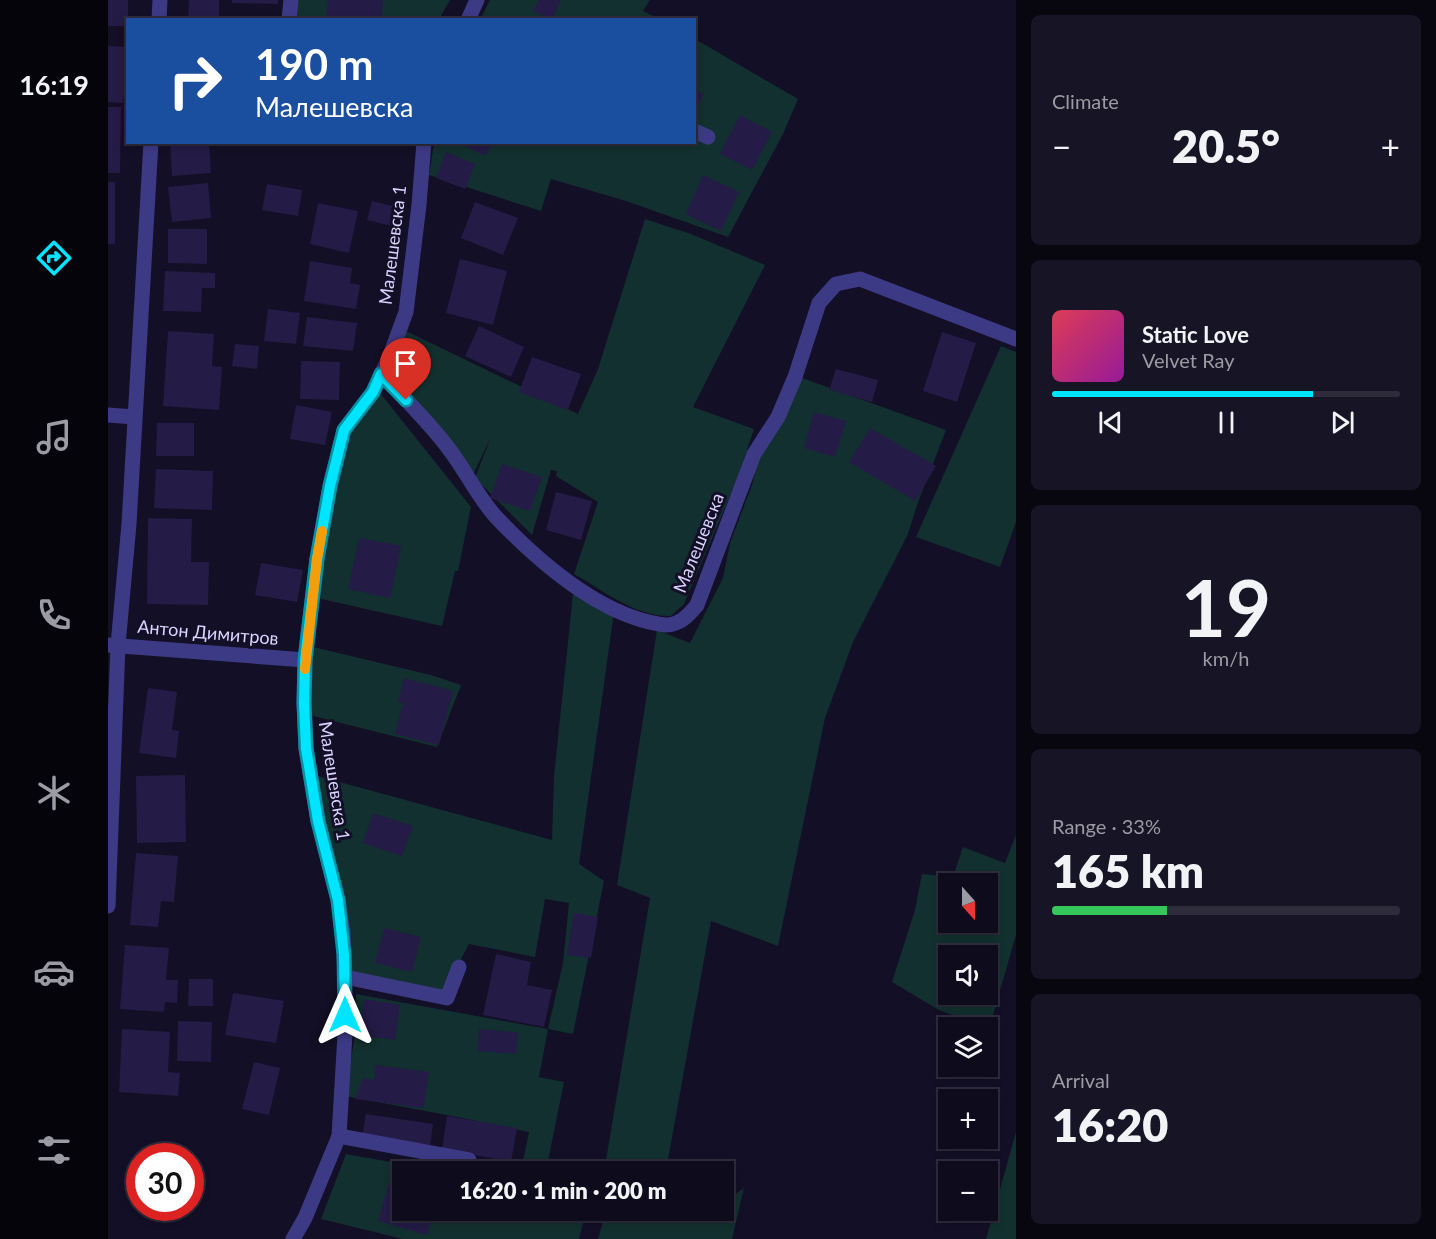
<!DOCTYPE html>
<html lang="en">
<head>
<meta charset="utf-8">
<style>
	:root { --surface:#0e0b1c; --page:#171425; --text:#f1f3f6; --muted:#9b9ba3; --line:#2e2b3b; --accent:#00e5ff }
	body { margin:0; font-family:Lato,sans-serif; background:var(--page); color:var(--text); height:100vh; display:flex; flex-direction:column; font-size:22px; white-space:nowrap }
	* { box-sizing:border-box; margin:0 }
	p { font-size:20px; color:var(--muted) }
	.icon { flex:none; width:33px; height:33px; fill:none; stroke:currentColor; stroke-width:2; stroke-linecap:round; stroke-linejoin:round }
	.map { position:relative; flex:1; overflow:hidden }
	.side { display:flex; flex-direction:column; gap:15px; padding:15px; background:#08060f; width:420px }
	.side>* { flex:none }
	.hud { position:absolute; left:18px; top:18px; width:570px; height:126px; border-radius:0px; box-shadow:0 3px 9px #0003,0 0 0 2px var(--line); background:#1a4fa0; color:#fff; overflow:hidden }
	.needle { width:39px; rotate:159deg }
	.fabs { position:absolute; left:830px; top:873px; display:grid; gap:12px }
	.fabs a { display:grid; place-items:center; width:60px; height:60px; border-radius:0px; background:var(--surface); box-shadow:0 3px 9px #0003,0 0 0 2px var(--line); font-size:30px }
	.speed { position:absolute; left:18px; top:1143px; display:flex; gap:12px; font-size:30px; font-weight:700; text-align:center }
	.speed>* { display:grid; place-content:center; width:78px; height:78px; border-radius:50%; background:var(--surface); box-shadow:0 3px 9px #0003,0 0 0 2px var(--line); line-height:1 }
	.speed .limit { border:9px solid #d22; background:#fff; color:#111 }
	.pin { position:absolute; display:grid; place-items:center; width:51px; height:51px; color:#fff; margin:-62px -26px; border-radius:50% 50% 50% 0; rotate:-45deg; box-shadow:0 0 6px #0007 }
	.pin .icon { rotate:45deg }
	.me { position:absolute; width:66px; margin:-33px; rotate:0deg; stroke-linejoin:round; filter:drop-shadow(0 0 4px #0008) }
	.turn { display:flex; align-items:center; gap:21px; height:126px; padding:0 30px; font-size:27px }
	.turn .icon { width:78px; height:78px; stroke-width:2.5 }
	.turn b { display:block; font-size:42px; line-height:51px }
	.big { font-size:45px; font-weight:800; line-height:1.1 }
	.side .card { flex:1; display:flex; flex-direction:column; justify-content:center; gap:9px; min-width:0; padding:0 21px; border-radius:9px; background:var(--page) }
	.side .dial { align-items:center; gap:0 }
	.dial b { font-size:78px; line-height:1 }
	.song { display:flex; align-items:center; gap:18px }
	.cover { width:72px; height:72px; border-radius:9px; background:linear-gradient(135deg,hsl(350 70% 55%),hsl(300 70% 35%)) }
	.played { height:6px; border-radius:3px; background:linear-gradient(90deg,var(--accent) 75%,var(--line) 75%) }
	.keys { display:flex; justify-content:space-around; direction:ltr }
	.heat { display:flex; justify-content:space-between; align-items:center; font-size:33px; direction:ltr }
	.charge { height:9px; border-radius:4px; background:linear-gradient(90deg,#34c759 33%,var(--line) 0) }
	.trip { position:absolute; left:284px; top:1161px; width:342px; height:60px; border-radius:0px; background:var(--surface); box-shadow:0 3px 9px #0003,0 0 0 2px var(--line); font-weight:800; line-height:60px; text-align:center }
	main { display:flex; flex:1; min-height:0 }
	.tab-bar { display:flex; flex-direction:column; width:108px; justify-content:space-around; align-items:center; background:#06040b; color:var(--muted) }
	.tab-bar .icon { width:42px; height:42px }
	.tab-bar .active { color:var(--accent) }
	.tab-bar b { font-size:27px; color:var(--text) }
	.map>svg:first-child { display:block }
	.green { fill:#12302f; fill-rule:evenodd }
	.building { fill:#241b47 }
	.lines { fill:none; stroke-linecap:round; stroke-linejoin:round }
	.minor { stroke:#3d3a85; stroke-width:15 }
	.route-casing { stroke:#0095a6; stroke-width:15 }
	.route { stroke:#00e5ff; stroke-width:10 }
	.slow { stroke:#f59e0b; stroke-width:10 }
	.labels { text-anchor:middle; stroke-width:6; stroke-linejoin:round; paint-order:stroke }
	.street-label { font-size:18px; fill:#d9d4ff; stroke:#130f26 }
</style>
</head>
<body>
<main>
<nav class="tab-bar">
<b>16:19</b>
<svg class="icon active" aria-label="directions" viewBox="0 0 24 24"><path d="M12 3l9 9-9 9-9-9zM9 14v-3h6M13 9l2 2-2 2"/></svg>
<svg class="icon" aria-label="music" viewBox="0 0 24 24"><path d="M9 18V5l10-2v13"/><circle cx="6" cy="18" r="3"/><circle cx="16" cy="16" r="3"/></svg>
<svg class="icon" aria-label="phone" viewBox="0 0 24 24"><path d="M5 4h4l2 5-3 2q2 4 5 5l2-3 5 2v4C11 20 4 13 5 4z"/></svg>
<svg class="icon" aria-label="climate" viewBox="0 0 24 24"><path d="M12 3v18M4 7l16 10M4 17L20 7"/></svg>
<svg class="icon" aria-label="car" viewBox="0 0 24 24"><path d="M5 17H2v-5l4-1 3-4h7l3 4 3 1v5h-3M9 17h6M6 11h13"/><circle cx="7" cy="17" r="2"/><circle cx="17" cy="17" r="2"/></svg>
<svg class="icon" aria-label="filters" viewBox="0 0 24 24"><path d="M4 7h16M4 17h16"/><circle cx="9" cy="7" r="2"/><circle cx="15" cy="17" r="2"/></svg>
</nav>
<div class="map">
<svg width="908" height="1239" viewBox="0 0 908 1239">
	<rect width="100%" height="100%" fill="#130f26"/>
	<g class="green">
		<polygon points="185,0 342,0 331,19 184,20"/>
		<polygon points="382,0 542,0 535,11 551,19 372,20"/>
		<polygon points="587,39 690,99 675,134 620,237 518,201 443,179 433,211 321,175 326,143 586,142"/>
		<path d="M537 219 583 234 657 265 585 407 646 429 628 482 576 604 563 616C528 617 496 591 466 574L490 502 448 476 449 471 443 470 424 535 367 478 383 437 362 481 276 379 298 331 470 414 490 369Z"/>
		<polygon points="893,346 908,352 908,522 892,567 808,537"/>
		<polygon points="686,375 838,430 809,505 800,534 745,642 717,718 670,946 603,921 558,1171 496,1172 542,898 509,885 549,630 582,643 615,578 622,543 644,485 656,436"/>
		<polygon points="268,388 363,507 350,571 347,571 334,626 209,598 221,514 245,428"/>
		<polygon points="465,594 506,612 471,864 496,881 465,1034 440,1029 431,1077 456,1082 438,1171 413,1171 421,1132 344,1116 237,1096 246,1041 248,994 440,1029 455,963 461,903 437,899 427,957 361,944 334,995 243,978 206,775 444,840 446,776"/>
		<polygon points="205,647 323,675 353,685 329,747 201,715"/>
		<path d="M908 835V935L881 1029 831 1010 784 982 807 910 814 874 845 877 855 847 897 863ZM840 884H879V922H840ZM840 956H879V994H840Z"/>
		<polygon points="908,1132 908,1239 878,1239"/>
		<polygon points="238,1154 333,1171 294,1172 294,1210 478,1211 471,1239 295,1239 213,1219"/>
		<polygon points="636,1188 624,1239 490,1239 496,1218 501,1211 615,1210 615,1203"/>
	</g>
	<g class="building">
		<rect x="0" y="0" width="20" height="26"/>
		<polygon points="81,0 111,0 111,20 80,20"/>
		<polygon points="124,0 170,0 170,4 124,3"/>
		<polygon points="220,0 275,0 273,20 218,20"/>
		<polygon points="431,0 453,0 444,20 425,11"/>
		<polygon points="0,46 20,47 15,103 0,102"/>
		<polygon points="586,90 596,94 586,114"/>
		<polygon points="0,107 13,107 12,173 0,173"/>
		<polygon points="632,115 664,132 644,170 612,154"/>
		<polygon points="62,142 101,142 103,173 64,176"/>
		<polygon points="348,142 385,142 378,156"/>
		<polygon points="338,152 367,164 357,189 328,178"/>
		<polygon points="595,175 631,192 613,231 578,214"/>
		<rect x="0" y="182" width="7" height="62"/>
		<polygon points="100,183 103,218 64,222 60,187"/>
		<polygon points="159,184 194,190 190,216 154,210"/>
		<polygon points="264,201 293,208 288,227 259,220"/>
		<polygon points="367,202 410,218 395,255 353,238"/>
		<polygon points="210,203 250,211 241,253 202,244"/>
		<polygon points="60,229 99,229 99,264 60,263"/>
		<polygon points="352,259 399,271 385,325 338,313"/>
		<polygon points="202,261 244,268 242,283 252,285 248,309 196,301"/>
		<polygon points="57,271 107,273 107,288 94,288 93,312 55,311"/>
		<polygon points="160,309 192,313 188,344 156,341"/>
		<polygon points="199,317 249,323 245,351 195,346"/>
		<polygon points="371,326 416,347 403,377 357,356"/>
		<polygon points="60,331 106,334 104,366 114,367 111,410 55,406"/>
		<polygon points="834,332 868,343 849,402 815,391"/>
		<polygon points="127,344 151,346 149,369 124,366"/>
		<polygon points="424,357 473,374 460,410 411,392"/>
		<polygon points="193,361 232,362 231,400 192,399"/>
		<polygon points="728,369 770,380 764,402 721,390"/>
		<polygon points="188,405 224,412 217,445 182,439"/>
		<polygon points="706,412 738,421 727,457 696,448"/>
		<polygon points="49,423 86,423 86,456 48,456"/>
		<polygon points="762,428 828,466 807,501 741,462"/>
		<polygon points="394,464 434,477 422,511 382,498"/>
		<polygon points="48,469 105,471 104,510 46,508"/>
		<polygon points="448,492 484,501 473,540 438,530"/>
		<polygon points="40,518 84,519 83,562 101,562 100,605 39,604"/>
		<polygon points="251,538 293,546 282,598 240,589"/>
		<polygon points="153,563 195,570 189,602 147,595"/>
		<polygon points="296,678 345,691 331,745 287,734 295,703 290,702"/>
		<polygon points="40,688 69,692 64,730 71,731 68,758 31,753"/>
		<polygon points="77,775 78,842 29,843 28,776"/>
		<polygon points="265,813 305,826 294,856 255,843"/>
		<polygon points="28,853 70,856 66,902 53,901 50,927 22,925"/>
		<polygon points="466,913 490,917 483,958 459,955"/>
		<polygon points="276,928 313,937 304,972 267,963"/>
		<polygon points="17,945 61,948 58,980 70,980 69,1003 57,1002 56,1012 12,1009"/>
		<polygon points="388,954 423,962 419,985 444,990 436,1027 375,1015"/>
		<polygon points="81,979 105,979 105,1006 80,1006"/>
		<polygon points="125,993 176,1001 168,1043 117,1035"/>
		<polygon points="256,999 292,1005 287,1040 251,1035"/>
		<polygon points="70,1021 104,1022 103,1062 69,1061"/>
		<polygon points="14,1029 62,1032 60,1072 72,1073 70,1096 11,1092"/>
		<polygon points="371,1029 410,1032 408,1054 369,1051"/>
		<polygon points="146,1062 172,1068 161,1115 134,1109"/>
		<polygon points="268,1065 321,1072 316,1108 247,1099 255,1078 266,1080"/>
		<polygon points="258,1114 325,1124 322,1147 254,1137"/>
		<polygon points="339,1116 409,1128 403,1162 334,1149"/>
		<polygon points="281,1183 294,1187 294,1210 326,1210 319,1235 270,1221"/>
	</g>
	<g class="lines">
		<g class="minor">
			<polyline points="51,20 52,0"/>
			<polyline points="181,20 183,0"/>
			<polyline points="360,20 369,0"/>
			<polyline points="586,131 600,137"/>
			<path d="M273 374C296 398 321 422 341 449 358 471 369 496 388 517 429 560 483 608 541 622 551 624 559 627 568 623 577 620 583 612 589 605L646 454 670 417 687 377 711 303 728 284 752 279 908 339"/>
			<polyline points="0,415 26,417"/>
			<polyline points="0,645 197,660"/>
			<polyline points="0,906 10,645 21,524 43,142"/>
			<polyline points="237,977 339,998 351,967"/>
			<polyline points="231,1136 361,1160"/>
			<polyline points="185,1239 197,1218 231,1136 237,1034 237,977 235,933 230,900 210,821 198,748 196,703 197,660 209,559 222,486 236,430 265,392 281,358 298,312 311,205 316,142"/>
		</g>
	</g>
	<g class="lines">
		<g class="route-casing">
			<polyline id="route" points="237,1015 236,955 230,900 210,821 198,748 196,703 197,660 209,559 222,486 236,430 265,392 273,374 298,400"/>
		</g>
		<use href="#route" class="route"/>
		<polyline class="slow" points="197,669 209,559 214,531"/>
	</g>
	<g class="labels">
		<g class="street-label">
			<text transform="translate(285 245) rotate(-83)" y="6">Малешевска 1</text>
			<text transform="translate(591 543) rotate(-68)" y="6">Малешевска</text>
			<text transform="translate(100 633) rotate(5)" y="6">Антон Димитров</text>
			<text transform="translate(226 781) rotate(81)" y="6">Малешевска 1</text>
		</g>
	</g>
</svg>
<div class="fabs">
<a><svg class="needle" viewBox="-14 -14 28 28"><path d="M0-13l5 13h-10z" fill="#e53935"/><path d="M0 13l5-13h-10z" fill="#9b9ba3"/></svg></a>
<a><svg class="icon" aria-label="sound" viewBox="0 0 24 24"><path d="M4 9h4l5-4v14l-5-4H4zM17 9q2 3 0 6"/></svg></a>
<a><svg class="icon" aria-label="layers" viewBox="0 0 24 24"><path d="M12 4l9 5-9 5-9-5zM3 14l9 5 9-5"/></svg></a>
<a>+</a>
<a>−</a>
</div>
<div class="speed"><div class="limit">30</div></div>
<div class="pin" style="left:298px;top:400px;background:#d93025"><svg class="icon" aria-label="arrive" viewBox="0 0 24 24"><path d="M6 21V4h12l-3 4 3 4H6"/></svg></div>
<svg class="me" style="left:237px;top:1015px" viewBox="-20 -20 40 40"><path d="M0-17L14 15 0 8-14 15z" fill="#00e5ff" stroke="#fff" stroke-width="4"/></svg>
<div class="trip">16:20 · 1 min · 200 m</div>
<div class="hud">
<div class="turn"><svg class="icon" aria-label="right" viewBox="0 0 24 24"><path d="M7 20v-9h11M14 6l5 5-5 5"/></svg><div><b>190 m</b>Малешевска</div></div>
</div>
</div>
<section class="side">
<div class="card"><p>Climate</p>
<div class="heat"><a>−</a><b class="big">20.5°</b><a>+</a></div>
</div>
<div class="card">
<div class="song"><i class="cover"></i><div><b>Static Love</b><p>Velvet Ray</p></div></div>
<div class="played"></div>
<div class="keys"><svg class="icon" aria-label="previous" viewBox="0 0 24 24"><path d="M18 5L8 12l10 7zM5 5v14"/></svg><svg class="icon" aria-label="pause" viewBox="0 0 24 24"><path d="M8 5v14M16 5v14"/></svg><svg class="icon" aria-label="next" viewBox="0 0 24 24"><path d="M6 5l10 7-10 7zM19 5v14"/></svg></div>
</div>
<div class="card dial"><b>19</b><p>km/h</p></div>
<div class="card"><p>Range · 33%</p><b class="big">165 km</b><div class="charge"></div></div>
<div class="card"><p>Arrival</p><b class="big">16:20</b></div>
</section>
</main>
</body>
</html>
